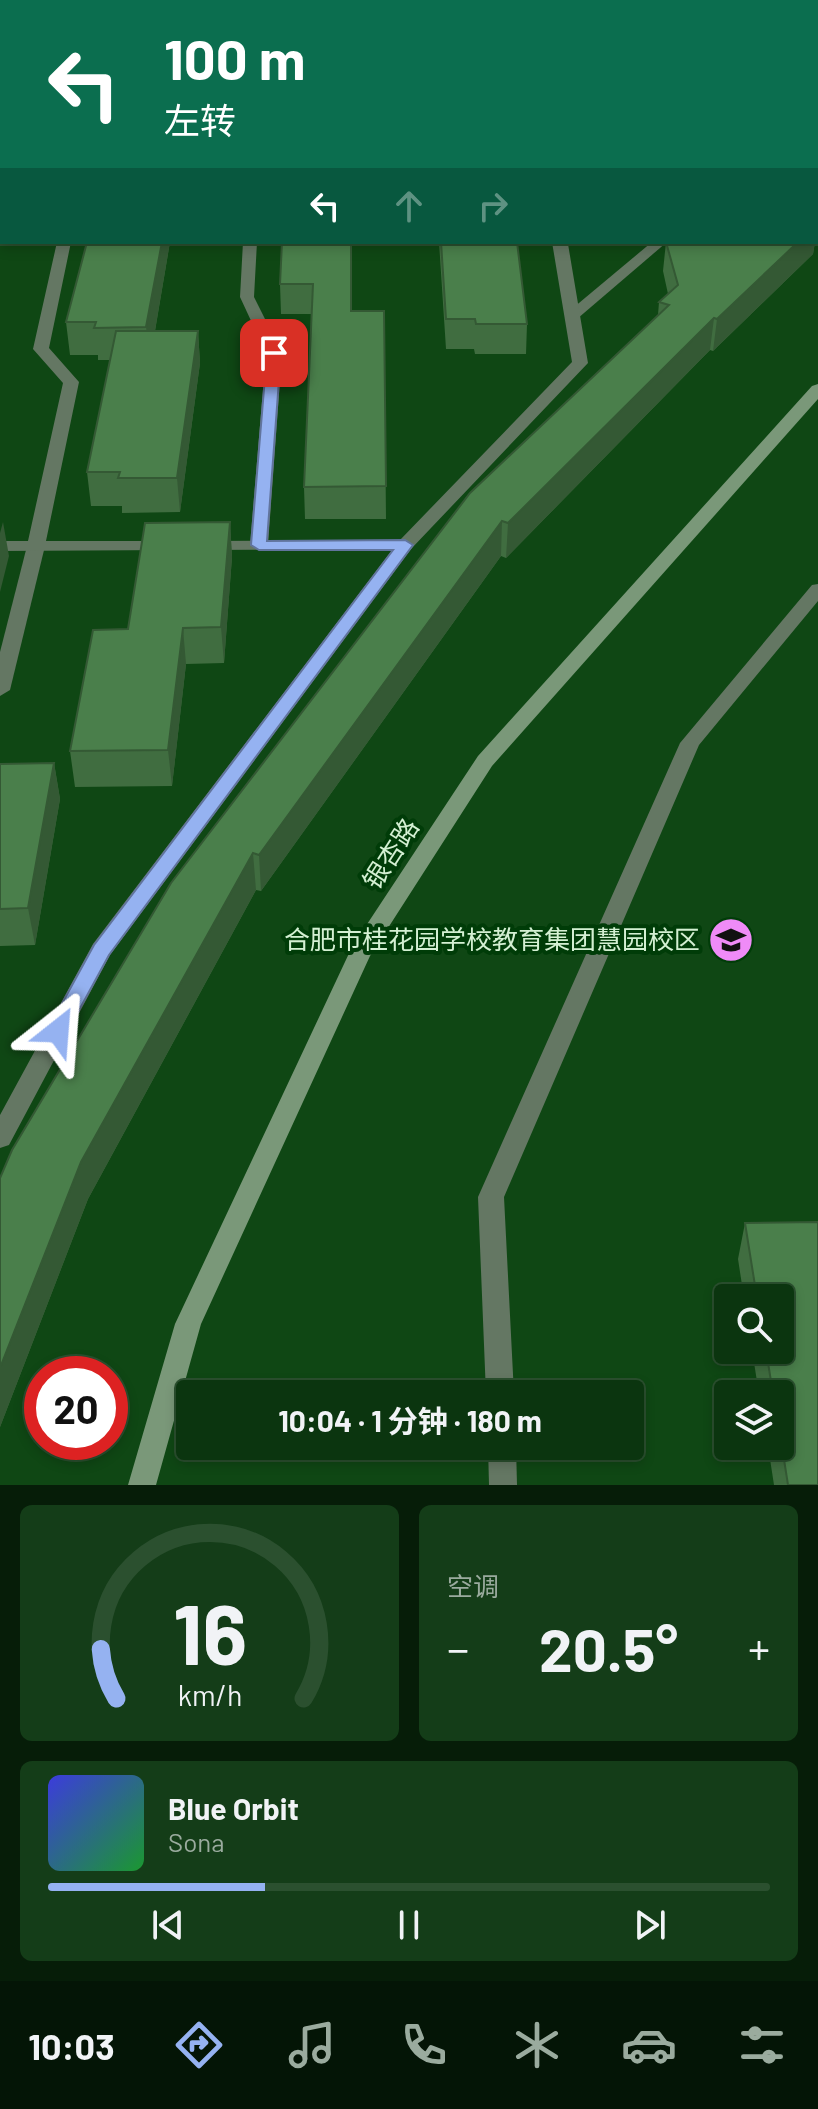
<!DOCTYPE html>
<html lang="zh">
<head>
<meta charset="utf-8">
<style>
	:root { --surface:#0b350f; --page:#143d18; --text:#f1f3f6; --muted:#9aab9e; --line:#2b502f; --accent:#95b2f1 }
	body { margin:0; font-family:Barlow,"Noto Sans SC",sans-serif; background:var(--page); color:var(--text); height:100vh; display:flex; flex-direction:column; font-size:30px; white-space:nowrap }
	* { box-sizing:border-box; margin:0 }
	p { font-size:26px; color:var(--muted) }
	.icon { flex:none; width:44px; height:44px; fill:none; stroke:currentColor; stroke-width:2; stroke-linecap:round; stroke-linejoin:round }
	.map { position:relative; height:1485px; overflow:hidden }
	.panel { display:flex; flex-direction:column; gap:20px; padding:20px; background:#061d08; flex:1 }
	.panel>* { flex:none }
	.top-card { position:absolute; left:0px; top:0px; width:818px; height:244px; box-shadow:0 4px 12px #0003,0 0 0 2px var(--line); background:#0b6e4f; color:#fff; overflow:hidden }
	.controls { position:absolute; left:714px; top:1284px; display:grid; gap:16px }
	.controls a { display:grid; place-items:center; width:80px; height:80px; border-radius:8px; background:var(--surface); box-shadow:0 4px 12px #0003,0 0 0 2px var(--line); font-size:40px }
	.speed { position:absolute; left:24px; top:1356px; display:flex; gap:16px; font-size:40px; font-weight:700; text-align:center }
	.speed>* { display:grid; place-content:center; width:104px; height:104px; border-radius:50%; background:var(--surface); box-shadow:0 4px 12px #0003,0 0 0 2px var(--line); line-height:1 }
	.speed .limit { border:12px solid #d22; background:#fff; color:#111 }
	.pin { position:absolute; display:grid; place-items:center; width:68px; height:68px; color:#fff; margin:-34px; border-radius:16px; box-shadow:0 4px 12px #0006 }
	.me { position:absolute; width:88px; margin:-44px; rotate:28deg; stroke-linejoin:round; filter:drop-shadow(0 0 6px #0008) }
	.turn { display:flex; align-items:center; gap:28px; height:168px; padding:0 32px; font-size:36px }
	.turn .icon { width:104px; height:104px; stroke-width:2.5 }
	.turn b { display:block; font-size:56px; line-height:68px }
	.lanes { display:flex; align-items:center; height:76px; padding:0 32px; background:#0003; justify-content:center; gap:40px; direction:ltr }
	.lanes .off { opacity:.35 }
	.big { font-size:60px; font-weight:700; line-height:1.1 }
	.panel .tile { flex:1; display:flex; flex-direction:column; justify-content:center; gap:12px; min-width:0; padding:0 28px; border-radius:12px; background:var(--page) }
	.panel .dial { align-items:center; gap:0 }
	.dial svg { height:208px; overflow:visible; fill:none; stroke:var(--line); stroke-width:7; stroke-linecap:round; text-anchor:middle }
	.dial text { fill:var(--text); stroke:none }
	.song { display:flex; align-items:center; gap:24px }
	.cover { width:96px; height:96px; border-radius:12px; background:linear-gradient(135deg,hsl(240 70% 55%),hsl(130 70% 35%)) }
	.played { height:8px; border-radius:4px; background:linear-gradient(90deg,var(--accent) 30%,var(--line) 30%) }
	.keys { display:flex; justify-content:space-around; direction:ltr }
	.heat { display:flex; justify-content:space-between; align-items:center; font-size:44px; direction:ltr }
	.panel .tiles { flex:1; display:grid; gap:20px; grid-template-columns:1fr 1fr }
	.tile:last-child { grid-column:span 2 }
	.trip { position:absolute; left:176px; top:1380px; width:468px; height:80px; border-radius:8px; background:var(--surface); box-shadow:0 4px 12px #0003,0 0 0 2px var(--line); font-weight:700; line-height:80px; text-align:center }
	.tab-bar { display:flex; height:128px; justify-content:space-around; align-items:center; background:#041506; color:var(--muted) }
	.tab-bar .icon { width:56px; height:56px }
	.tab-bar .active { color:var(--accent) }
	.tab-bar b { font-size:36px; color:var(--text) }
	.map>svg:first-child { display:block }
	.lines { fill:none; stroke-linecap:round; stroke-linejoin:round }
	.lane { fill:#647763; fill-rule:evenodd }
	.street { fill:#647763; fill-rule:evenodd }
	.secondary { fill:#7a9879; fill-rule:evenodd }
	.wall { fill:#406d40 }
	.shaded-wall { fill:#345934 }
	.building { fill:#4a7f4b; stroke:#345934; stroke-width:2 }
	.route { fill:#95b2f1; stroke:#61749d; stroke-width:2 }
	.labels { text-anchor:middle; stroke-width:8; stroke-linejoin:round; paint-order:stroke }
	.street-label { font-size:26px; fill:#d4f0d3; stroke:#003c08 }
	.poi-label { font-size:26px; fill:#d4f0d3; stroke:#003c08; text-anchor:end }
</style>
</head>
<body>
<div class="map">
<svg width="818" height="1485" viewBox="0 0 818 1485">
	<rect width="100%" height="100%" fill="#0f4714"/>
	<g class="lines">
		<g class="lane">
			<polygon points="2,0 14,0 2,3"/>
			<rect x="139" y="0" width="12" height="2"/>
			<rect x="276" y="0" width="12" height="2"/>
			<rect x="407" y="0" width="12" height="2"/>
			<rect x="544" y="0" width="12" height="2"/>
			<polygon points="676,0 688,0 689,2 677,2"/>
			<polygon points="243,242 257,242 254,297 282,353 268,545 259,550 250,545 266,353 240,297"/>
			<polygon points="652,242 667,242 577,319 567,319 567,313"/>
			<polygon points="405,540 411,541 414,545 411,549 110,955 9,1145 0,1148 0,1115 93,944 399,541"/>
			<polygon points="36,541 45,546 10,690 0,696 0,652 27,546"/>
		</g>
		<g class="street">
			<polygon points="784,0 796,0 797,2 785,2"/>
			<polygon points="0,2 3,2 2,8 0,8"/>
			<polygon points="816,52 818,53 818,64 816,63"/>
			<rect x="816" y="215" width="2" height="8"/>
			<polygon points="57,242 71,242 49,348 79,382 46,541 168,541 174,542 177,546 174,550 0,551 0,541 28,541 63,383 33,349"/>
			<polygon points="552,242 568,244 588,363 411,549 198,550 195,546 198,542 204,541 400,540 572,362"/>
			<polygon points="818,584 818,601 699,745 504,1197 514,1394 486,1394 478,1197 680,743 812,585"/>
			<polygon points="488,1446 516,1446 517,1485 489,1485"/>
		</g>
		<polygon class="secondary" points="818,384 818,399 492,766 370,956 201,1324 156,1485 128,1485 175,1324 352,947 478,756 812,386"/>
	</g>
	<g class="wall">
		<polygon points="816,92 818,97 818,133 816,133"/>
		<polygon points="170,242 155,331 198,331 200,363 180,512 122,513 122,506 91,506 87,472 110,360 98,360 98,355 70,355 66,322"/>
		<polygon points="282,242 352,311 384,311 386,519 305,519 304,487 312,314 281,314 280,284"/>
		<polygon points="439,242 517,242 527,324 526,354 475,354 474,349 446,349"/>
		<polygon points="666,242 815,242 813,254 713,351 710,350 506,558 501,556 261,891 256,890 88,1199 0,1427 0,1178 658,315 659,302 668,294 663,271"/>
		<polygon points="230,522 232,557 224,663 186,664 172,786 75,787 70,751 128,629"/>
		<polygon points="54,763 60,799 35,945 0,946 0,764"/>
		<polygon points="818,1222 818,1485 774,1485 768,1446 780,1446 780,1394 759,1394 752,1350 780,1350 780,1298 744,1298 738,1259 745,1223"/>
	</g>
	<g class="shaded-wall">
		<polygon points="2,95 2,135 0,140 0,100"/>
		<polygon points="162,242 170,242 150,360 146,327"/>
		<polygon points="798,242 815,242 813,254 713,351 717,319"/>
		<polygon points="714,318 710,350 506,558 508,523"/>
		<polygon points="198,331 200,363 180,512 177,478"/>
		<polygon points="502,521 501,556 261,891 259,855"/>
		<polygon points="3,522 9,556 0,592 0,533"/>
		<polygon points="230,522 232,557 224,663 221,627"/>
		<polygon points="183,628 186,664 172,786 168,750"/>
		<polygon points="54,763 60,799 35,945 28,908"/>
		<polygon points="253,853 256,890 88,1199 0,1427 0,1368 81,1162"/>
	</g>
	<g class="building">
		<polygon points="172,0 225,0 225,2 171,2"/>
		<rect x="312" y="0" width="51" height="2"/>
		<rect x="441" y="0" width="54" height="2"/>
		<polygon points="583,0 636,0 637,2 584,2"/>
		<polygon points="722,0 775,0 776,2 723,2"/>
		<polygon points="0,80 2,80 2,95 0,100"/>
		<polygon points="816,92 818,97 818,107 816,107"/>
		<polygon points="87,242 162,242 146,327 94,328 96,322 66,322"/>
		<polygon points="282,242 351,242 351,311 384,311 386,486 304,487 313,284 280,284"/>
		<polygon points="441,242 517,242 527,324 476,324 475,319 446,319"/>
		<polygon points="666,242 798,242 717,319 714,318 508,523 502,521 259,855 253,853 81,1162 0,1368 0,1178 12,1150 171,883 470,493 669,305 659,302 678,285"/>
		<polygon points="116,331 198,331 177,478 118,478 120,472 87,472"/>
		<polygon points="230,522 221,627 183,628 168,750 70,751 93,630 128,629 145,523"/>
		<polygon points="54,763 28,908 0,909 0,764"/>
		<polygon points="818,1222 818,1485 788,1485 780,1434 780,1394 773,1394 766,1350 780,1350 780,1298 757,1298 745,1223"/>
	</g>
	<polygon class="route" points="274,349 281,353 267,541 405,540 413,545 109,955 65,1036 58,1039 50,1036 47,1031 94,945 393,550 259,550 251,545 267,353"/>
	<defs>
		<g id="school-disc" transform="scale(2.3)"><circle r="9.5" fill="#ef8bf7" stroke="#003c08"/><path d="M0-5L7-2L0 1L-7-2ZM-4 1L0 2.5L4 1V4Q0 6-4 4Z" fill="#111"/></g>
	</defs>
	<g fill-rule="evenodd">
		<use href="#school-disc" x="731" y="940"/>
	</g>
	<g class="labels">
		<g class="street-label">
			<text transform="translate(391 854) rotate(-57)" y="9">银杏路</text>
		</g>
		<g class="poi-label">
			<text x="700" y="949">合肥市桂花园学校教育集团慧园校区</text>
		</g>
	</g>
</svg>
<div class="controls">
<a><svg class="icon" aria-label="search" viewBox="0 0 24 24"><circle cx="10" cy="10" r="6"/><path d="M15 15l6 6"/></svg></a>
<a><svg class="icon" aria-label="layers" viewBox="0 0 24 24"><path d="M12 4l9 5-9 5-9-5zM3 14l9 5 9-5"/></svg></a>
</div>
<div class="speed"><div class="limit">20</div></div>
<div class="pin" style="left:274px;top:353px;background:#d93025"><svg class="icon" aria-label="arrive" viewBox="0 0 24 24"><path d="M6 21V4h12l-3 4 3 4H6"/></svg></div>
<svg class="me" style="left:58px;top:1031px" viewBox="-20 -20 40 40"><path d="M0-17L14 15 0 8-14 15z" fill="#95b2f1" stroke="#fff" stroke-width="4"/></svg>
<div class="trip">10:04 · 1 分钟 · 180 m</div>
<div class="top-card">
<div class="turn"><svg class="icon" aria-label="left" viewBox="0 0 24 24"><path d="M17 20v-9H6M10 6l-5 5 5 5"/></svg><div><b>100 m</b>左转</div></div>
<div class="lanes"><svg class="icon" aria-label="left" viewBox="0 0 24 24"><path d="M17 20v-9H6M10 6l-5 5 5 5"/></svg><svg class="icon off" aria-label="ahead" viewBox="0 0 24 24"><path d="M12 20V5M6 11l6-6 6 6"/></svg><svg class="icon off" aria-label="right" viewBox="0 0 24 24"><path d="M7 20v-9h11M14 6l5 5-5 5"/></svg></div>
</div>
</div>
<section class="panel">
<div class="tiles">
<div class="tile dial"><svg viewBox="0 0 100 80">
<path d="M14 69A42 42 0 1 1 86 69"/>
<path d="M14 69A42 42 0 0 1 8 50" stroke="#95b2f1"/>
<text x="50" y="56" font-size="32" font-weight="700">16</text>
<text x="50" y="72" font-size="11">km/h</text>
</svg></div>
<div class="tile"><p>空调</p>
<div class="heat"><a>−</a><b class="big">20.5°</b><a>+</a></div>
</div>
<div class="tile">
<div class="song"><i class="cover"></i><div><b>Blue Orbit</b><p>Sona</p></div></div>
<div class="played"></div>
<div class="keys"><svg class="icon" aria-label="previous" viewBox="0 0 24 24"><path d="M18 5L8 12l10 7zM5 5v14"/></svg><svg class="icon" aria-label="pause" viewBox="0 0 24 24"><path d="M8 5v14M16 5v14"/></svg><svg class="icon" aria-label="next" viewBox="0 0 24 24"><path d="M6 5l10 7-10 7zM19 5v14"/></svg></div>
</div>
</div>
</section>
<nav class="tab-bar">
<b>10:03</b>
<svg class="icon active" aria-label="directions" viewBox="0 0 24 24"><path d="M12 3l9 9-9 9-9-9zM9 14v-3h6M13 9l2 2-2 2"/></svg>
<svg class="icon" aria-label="music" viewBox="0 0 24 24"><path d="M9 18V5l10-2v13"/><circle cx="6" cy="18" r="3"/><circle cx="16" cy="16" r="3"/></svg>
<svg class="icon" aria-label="phone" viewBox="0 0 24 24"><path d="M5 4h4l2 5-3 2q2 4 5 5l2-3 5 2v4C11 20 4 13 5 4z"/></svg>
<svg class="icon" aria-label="climate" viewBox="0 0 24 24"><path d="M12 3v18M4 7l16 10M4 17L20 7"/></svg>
<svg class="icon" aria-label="car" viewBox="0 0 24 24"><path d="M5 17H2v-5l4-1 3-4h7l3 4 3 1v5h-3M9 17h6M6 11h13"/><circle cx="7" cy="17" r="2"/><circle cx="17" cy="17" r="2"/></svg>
<svg class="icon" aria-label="filters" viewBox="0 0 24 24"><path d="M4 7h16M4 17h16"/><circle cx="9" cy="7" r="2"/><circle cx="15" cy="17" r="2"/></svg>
</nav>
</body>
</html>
